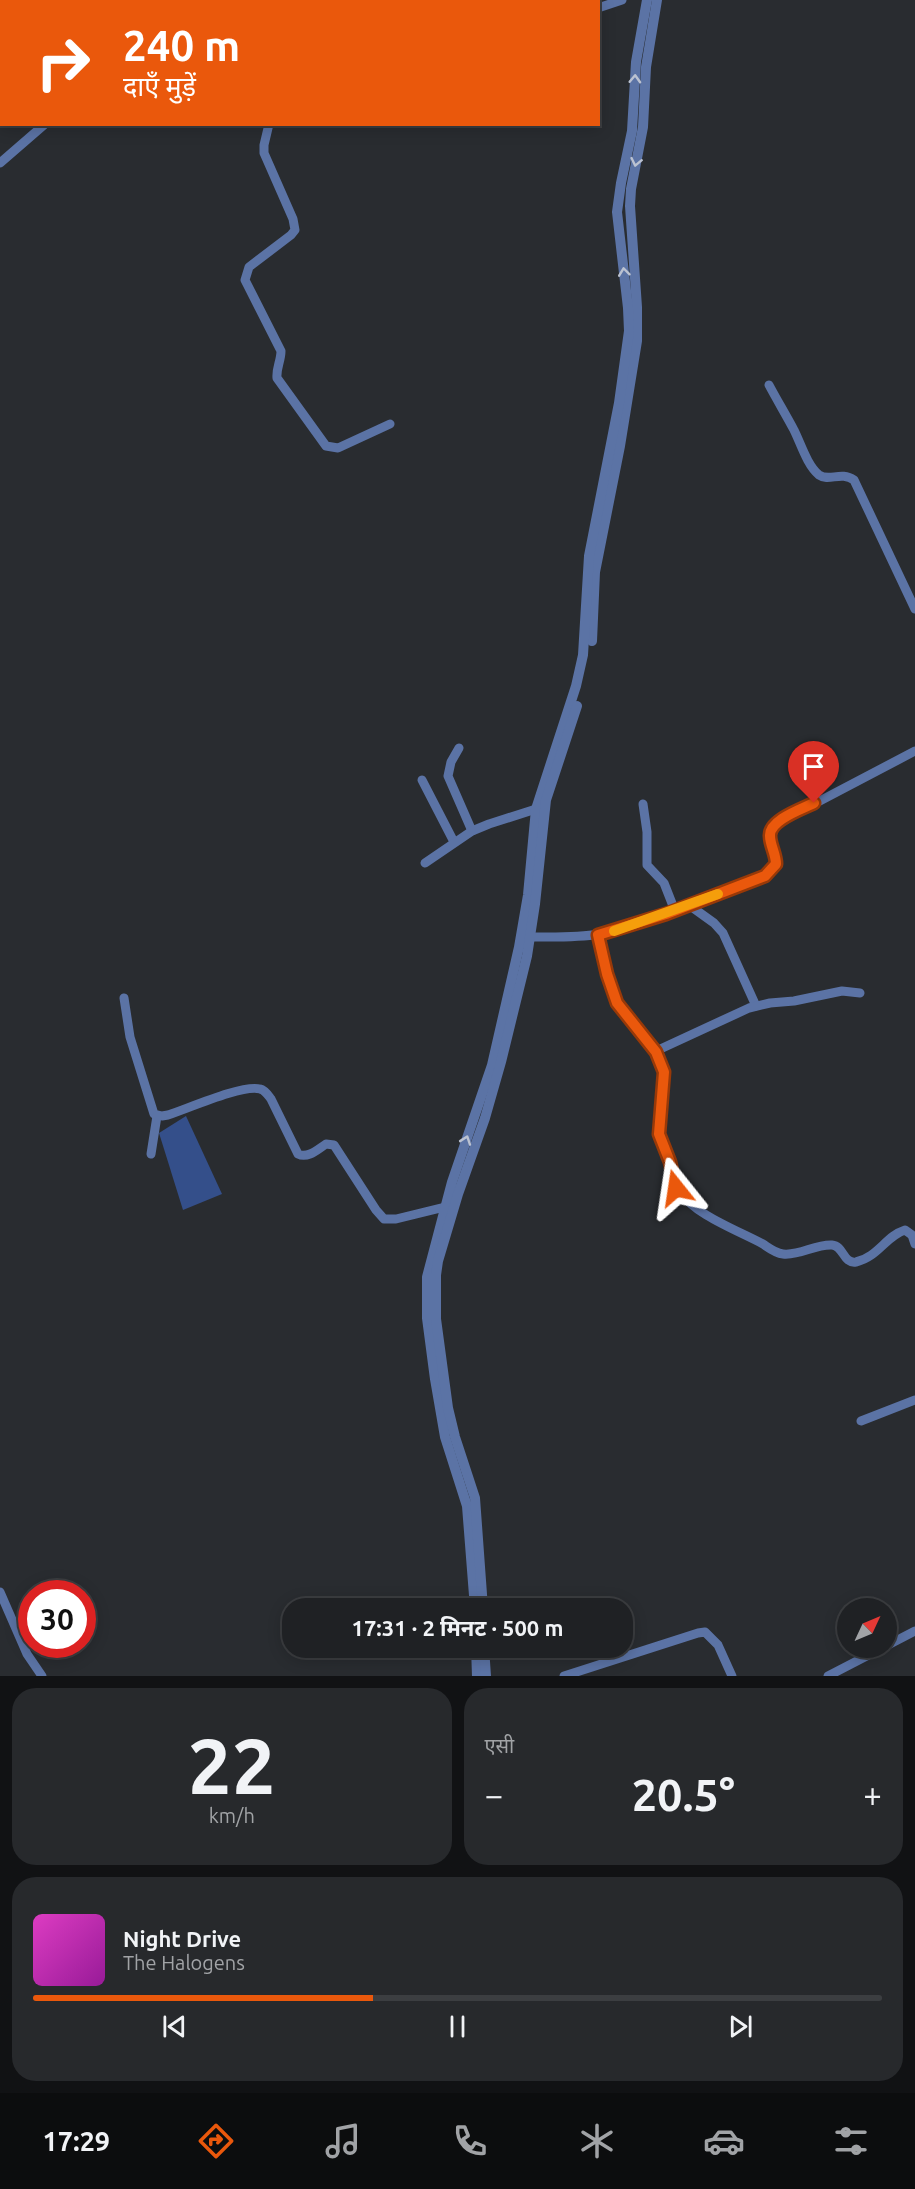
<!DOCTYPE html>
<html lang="hi">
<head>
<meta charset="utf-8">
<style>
	:root { --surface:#1f2124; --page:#27292c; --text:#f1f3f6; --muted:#a1a3a6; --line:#3c3e41; --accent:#ea580c }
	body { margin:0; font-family:Ubuntu,"Noto Sans Devanagari",sans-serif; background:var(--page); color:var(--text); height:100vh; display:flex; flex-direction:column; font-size:22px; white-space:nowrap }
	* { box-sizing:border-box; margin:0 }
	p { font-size:20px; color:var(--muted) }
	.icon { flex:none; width:33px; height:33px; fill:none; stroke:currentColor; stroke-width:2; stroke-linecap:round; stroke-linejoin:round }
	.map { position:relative; height:1676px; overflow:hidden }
	.drawer { display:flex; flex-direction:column; gap:12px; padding:12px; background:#111214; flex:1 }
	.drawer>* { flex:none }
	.guide { position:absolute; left:0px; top:0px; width:600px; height:126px; box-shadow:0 3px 15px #0003,0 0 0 2px var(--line); background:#ea580c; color:#fff; overflow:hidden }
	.needle { width:39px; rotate:46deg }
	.tools { position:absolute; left:837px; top:1598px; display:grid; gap:12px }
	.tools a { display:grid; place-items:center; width:60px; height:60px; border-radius:50%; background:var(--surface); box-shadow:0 3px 15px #0003,0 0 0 2px var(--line); font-size:30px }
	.speed { position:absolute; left:18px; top:1580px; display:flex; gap:12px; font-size:30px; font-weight:700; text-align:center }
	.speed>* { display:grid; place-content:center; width:78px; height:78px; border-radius:50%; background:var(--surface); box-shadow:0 3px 15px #0003,0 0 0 2px var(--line); line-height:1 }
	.speed .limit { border:9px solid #d22; background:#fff; color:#111 }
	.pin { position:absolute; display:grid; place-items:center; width:51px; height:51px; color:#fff; margin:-62px -26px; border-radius:50% 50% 50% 0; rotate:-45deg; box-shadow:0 0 6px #0007 }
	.pin .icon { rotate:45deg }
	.me { position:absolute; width:66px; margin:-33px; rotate:345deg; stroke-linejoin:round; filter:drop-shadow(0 0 4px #0008) }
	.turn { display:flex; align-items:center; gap:21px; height:126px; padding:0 24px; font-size:27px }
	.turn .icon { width:78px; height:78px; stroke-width:2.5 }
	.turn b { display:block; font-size:42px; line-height:51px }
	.big { font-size:45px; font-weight:700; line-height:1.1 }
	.drawer .tile { flex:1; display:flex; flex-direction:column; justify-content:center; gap:9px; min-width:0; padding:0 21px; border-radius:24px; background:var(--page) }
	.drawer .dial { align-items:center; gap:0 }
	.dial b { font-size:78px; line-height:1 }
	.song { display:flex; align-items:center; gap:18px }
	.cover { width:72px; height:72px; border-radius:9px; background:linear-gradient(135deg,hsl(310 70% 55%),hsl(300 70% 35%)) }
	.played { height:6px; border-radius:3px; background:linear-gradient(90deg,var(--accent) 40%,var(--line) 40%) }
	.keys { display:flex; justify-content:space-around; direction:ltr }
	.heat { display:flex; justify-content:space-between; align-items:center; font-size:33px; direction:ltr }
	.drawer .tiles { flex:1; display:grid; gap:12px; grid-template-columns:1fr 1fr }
	.tile:last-child { grid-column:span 2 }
	.trip { position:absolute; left:282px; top:1598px; width:351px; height:60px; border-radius:24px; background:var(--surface); box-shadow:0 3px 15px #0003,0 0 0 2px var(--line); font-weight:700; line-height:60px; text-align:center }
	.tabs { display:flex; height:96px; justify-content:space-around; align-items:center; background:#0c0d0e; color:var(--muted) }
	.tabs .icon { width:42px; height:42px }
	.tabs .selected { color:var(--accent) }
	.tabs b { font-size:27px; color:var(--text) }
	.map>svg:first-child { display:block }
	.green { fill:#344f8a }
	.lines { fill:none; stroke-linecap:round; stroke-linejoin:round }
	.minor { stroke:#5b73a5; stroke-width:9 }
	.tertiary { stroke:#5b73a5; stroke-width:10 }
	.oneway { stroke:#bbc2d1 }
	.route-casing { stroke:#983908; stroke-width:15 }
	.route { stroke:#ea580c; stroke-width:10 }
	.slow { stroke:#f59e0b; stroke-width:10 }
</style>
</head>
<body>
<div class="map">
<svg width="915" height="1676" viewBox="0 0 915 1676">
	<rect width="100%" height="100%" fill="#292c30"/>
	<polygon class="green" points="186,1116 222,1194 183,1210 159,1133"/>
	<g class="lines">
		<g class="minor">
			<polyline points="216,0 219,2"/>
			<polyline points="543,0 546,2"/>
			<polyline points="177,2 179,0"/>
			<polyline points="356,2 359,0"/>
			<polyline points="598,8 622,0"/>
			<path d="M269 124 264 145V153L293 219 295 230 291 235 249 267 245 280 281 351C281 361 276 368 277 378L326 446 338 448 390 424"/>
			<polyline points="0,163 45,124"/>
			<path d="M769 385C777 400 786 415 794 430 801 444 807 465 819 475 829 482 841 471 854 480L915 609"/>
			<polyline points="459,748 451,762 448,776 472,831"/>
			<polyline points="422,780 454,842"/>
			<polyline points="643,804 647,832 647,865 664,883 675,911"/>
			<polyline points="425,863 472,831 489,824 536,809"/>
			<polyline points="689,905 714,923 723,933 756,1006"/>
			<path d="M598 935C603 958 606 984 618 1005 630 1025 653 1041 662 1063 672 1089 653 1118 662 1144 664 1151 669 1158 671 1165 673 1173 674 1184 679 1191 695 1215 737 1230 763 1244 769 1248 775 1253 783 1254 800 1256 815 1244 832 1245 844 1246 843 1264 856 1262 878 1257 886 1236 905 1230L912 1235 915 1244"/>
			<path d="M530 937C553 937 577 938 599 934 654 925 714 896 765 876L776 864 770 834 774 825 915 751"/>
			<path d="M124 998 130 1037 154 1114 162 1116 168 1115C187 1109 243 1084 260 1089 265 1090 268 1095 271 1099L298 1154C308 1159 318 1149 326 1144L334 1145 376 1210 384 1219H396L445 1207"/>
			<polyline points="656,1051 749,1008 770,1003 794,1001 842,991 860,993"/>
			<polyline points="151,1154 157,1116"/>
			<polyline points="861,1421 915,1400"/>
			<polyline points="0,1592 27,1654 42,1676"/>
			<polyline points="886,1646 915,1631"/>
			<polyline points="564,1676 698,1633 705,1632 718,1645 732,1676"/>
			<polyline points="828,1676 884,1647"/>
		</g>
		<g class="tertiary">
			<polyline points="592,641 595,572 620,446 637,341 637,307 630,206 631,189 643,127 646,67 657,0"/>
			<polyline points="475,1608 467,1506 445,1437 435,1379 427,1318 427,1277 452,1182 492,1065 519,947 528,895 536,809 576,686 583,655 589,556 619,403 629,331 628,308 617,212 621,183 632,131 636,62 647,0"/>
			<polyline points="483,1608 475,1498 455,1437 448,1408 436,1319 436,1275 438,1261 458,1194 485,1118 501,1062 527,956 535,904 546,800 577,706"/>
			<polyline points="476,1647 477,1676"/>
			<polyline points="484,1647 486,1676"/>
		</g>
	</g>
	<defs><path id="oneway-chevron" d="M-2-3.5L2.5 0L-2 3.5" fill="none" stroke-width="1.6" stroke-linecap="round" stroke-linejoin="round" transform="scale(1.5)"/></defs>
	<g class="oneway">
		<use href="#oneway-chevron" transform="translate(635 79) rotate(-88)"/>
		<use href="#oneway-chevron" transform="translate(636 162) rotate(102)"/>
		<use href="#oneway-chevron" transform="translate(624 272) rotate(-97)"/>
		<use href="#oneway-chevron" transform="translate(466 1140) rotate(-71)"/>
	</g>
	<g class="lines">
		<g class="route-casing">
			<path id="route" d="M676 1188 670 1162 659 1134 664 1072 656 1052 617 1003 607 974 598 935 666 914 765 876 776 864C776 854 770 845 770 836 769 820 802 809 814 803"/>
		</g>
		<use href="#route" class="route"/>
		<polyline class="slow" points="614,931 718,894"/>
	</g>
</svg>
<div class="tools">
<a><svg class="needle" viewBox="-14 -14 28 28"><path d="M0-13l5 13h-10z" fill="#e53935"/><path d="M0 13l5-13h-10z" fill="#a1a3a6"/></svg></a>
</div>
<div class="speed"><div class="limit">30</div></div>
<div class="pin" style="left:814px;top:803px;background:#d93025"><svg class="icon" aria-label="arrive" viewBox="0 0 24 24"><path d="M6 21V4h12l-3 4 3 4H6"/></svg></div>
<svg class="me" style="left:676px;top:1188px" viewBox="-20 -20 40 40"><path d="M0-17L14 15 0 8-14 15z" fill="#ea580c" stroke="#fff" stroke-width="4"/></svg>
<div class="trip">17:31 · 2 मिनट · 500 m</div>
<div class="guide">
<div class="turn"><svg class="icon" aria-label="right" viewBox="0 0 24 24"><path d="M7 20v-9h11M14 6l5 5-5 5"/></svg><div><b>240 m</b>दाएँ मुड़ें</div></div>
</div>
</div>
<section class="drawer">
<div class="tiles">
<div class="tile dial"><b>22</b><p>km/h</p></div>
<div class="tile"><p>एसी</p>
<div class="heat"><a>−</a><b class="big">20.5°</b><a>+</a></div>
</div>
<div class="tile">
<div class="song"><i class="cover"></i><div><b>Night Drive</b><p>The Halogens</p></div></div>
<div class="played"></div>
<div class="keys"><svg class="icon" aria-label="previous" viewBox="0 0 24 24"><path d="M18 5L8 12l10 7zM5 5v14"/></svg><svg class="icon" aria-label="pause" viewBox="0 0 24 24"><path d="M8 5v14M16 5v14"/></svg><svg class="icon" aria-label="next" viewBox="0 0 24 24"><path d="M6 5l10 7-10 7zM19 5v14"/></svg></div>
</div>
</div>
</section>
<nav class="tabs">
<b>17:29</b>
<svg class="icon selected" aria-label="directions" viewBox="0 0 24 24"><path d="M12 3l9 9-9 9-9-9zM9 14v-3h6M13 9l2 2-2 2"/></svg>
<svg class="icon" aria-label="music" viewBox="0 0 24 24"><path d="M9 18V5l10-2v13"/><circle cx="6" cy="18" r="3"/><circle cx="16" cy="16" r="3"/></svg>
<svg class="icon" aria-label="phone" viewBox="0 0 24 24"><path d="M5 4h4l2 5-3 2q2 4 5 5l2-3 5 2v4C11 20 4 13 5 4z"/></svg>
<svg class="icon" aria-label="climate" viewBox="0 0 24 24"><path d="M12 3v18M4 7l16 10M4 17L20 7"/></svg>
<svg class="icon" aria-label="car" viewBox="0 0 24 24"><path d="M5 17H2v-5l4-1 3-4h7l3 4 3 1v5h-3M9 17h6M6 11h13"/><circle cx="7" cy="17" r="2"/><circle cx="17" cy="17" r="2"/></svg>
<svg class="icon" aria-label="filters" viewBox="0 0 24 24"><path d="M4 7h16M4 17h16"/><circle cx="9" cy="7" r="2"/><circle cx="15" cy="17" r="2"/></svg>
</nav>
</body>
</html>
